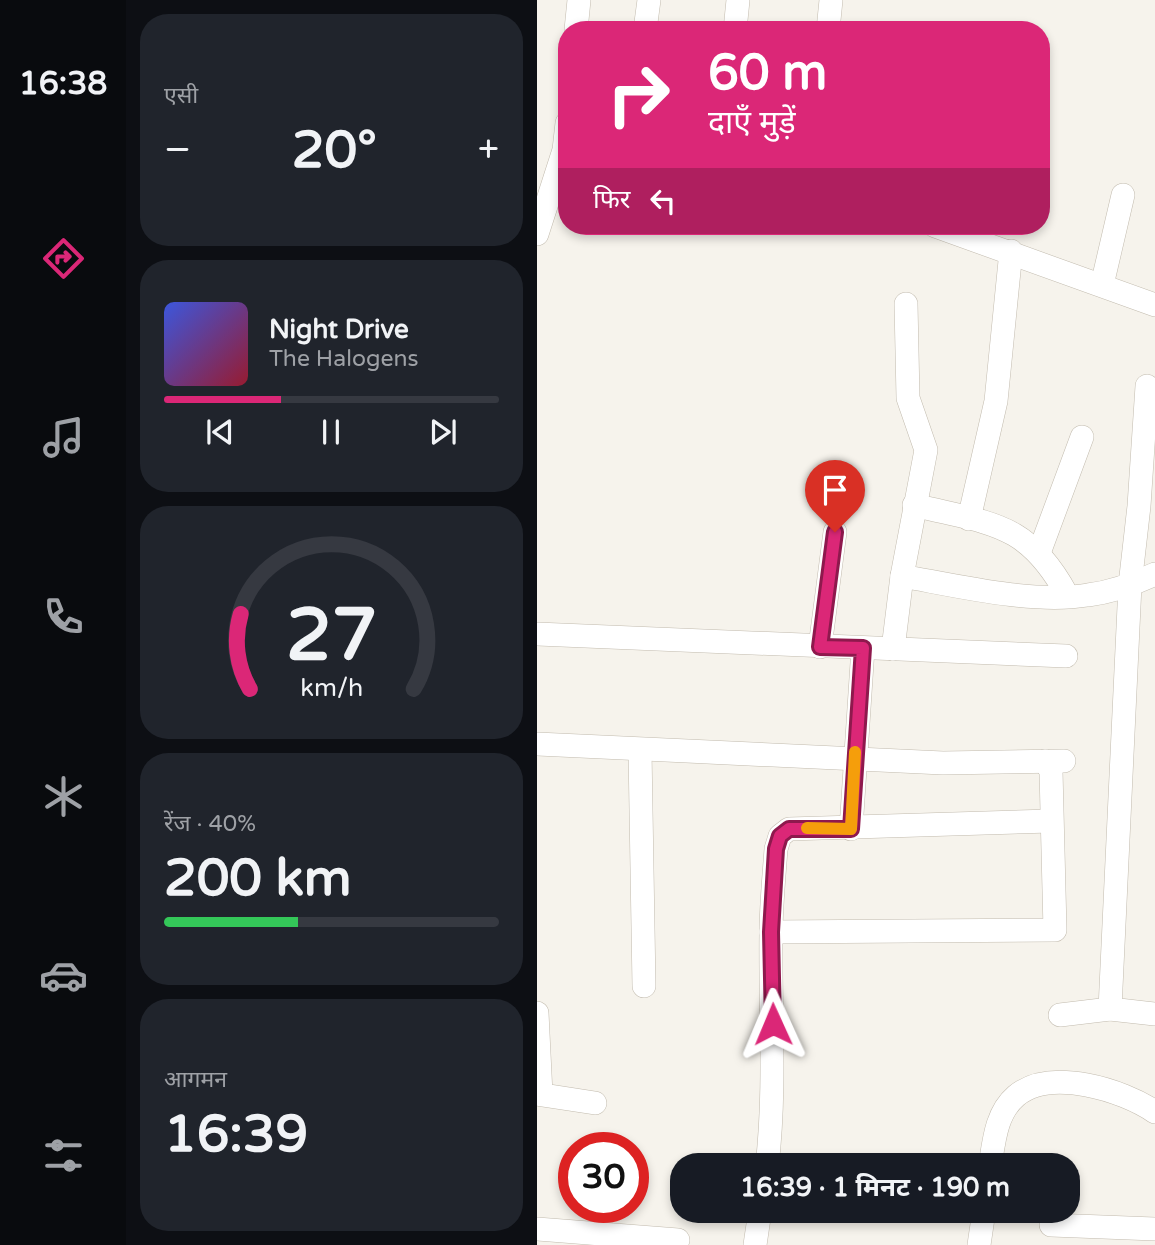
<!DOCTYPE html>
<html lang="hi">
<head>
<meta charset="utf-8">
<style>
	:root { --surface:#171b24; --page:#20242c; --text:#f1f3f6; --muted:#9ea1a6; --line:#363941; --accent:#db2777 }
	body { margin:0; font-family:"Varela Round","Noto Sans Devanagari",sans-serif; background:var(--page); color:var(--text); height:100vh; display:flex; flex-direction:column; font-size:26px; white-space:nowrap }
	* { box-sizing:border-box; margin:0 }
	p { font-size:23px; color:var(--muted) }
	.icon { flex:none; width:38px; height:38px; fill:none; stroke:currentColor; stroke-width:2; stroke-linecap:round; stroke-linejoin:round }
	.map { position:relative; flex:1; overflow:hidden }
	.drawer { display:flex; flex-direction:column; gap:14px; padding:14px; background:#0d0f14; width:411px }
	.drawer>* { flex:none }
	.hud { position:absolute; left:21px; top:21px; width:492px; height:214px; border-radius:28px; box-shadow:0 4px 10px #0003; background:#db2777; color:#fff; overflow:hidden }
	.speed { position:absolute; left:21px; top:1132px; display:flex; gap:14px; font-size:35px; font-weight:700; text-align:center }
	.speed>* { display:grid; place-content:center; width:91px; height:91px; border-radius:50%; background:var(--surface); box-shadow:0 4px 10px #0003; line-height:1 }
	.speed .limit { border:10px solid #d22; background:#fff; color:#111 }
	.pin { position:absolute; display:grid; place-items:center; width:60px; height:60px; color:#fff; margin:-72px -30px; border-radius:50% 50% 50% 0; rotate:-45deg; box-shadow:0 0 7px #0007 }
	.pin .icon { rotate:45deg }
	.me { position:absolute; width:77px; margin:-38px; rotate:359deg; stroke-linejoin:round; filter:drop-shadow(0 0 5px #0008) }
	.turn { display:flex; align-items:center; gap:24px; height:147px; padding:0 35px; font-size:32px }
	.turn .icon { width:91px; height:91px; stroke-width:2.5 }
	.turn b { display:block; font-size:49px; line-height:60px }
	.then { display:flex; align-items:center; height:66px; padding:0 35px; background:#0003; gap:14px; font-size:26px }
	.big { font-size:52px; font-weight:700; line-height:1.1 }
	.drawer .widget { flex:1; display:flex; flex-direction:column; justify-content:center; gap:10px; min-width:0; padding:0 24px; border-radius:28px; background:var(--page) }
	.drawer .dial { align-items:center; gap:0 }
	.dial svg { height:182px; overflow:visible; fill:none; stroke:var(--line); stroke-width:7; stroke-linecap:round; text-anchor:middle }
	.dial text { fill:var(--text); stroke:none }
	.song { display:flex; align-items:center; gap:21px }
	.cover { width:84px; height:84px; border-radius:10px; background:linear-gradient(135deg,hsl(230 70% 55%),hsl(350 70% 35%)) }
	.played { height:7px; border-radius:4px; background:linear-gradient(90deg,var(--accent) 35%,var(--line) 35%) }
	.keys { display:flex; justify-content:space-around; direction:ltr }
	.heat { display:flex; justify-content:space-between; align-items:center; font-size:38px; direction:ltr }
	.charge { height:10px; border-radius:5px; background:linear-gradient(90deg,#34c759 40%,var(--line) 0) }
	.trip { position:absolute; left:133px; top:1153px; width:410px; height:70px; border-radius:28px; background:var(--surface); box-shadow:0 4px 10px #0003; font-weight:700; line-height:70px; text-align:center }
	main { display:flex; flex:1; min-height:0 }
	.tabs { display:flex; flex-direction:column; width:126px; justify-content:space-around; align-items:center; background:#090b0e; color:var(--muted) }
	.tabs .icon { width:49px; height:49px }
	.tabs .active { color:var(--accent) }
	.tabs b { font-size:32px; color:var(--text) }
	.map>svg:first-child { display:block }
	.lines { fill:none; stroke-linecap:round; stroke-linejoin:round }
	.minor-casing { stroke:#c2bbae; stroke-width:24 }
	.minor { stroke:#fff; stroke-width:23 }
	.route-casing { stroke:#8e194d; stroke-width:18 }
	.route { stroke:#db2777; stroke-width:12 }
	.slow { stroke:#f59e0b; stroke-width:12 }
</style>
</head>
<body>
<main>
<nav class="tabs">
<b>16:38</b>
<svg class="icon active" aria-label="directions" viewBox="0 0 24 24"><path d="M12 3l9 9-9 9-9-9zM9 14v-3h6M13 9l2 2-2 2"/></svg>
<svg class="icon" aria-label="music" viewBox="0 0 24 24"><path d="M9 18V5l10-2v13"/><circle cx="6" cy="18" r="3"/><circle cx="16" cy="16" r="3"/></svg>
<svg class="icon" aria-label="phone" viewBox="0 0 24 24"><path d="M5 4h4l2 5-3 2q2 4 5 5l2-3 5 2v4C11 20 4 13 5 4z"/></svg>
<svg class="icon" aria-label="climate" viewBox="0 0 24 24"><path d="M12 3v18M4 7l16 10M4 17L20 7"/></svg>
<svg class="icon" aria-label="car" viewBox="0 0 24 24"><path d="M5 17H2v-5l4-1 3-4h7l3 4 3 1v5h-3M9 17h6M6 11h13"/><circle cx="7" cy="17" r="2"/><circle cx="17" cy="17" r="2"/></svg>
<svg class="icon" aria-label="filters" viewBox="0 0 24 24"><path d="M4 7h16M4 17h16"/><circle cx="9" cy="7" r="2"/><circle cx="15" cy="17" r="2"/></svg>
</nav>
<section class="drawer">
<div class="widget"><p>एसी</p>
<div class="heat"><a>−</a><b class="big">20°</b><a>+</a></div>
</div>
<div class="widget">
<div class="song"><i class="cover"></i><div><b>Night Drive</b><p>The Halogens</p></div></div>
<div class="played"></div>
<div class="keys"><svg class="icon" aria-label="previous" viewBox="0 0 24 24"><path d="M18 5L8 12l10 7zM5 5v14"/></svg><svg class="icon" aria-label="pause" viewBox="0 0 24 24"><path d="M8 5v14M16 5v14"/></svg><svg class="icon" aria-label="next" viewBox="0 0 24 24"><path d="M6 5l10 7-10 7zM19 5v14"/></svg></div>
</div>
<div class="widget dial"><svg viewBox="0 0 100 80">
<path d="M14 69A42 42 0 1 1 86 69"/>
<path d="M14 69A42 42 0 0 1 10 36" stroke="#db2777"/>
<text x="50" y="56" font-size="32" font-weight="700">27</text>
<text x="50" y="72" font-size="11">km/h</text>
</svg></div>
<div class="widget"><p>रेंज · 40%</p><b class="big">200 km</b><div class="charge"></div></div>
<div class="widget"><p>आगमन</p><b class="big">16:39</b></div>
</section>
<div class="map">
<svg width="618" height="1245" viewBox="0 0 618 1245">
	<rect width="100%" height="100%" fill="#f6f3ec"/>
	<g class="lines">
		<g class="minor-casing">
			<g id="minor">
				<polyline points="39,30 42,0"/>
				<polyline points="108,30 112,0"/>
				<polyline points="198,30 201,0"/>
				<polyline points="291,30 294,0"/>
				<polyline points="398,226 618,305"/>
				<polyline points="0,234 27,150 30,123"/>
				<polyline points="565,285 586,195"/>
				<path d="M369 304 371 398 389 450 365 576C421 586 495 604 551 595 575 592 597 584 618 574"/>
				<path d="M377 505C453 524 490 521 530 595"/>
				<polyline points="432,519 459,401 474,251"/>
				<polyline points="502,553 545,437"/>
				<polyline points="0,634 529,656"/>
				<polyline points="283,647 298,532"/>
				<polyline points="356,649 365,576"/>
				<polyline points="0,744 406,763 527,761"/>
				<polyline points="103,751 107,986"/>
				<polyline points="314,829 326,648"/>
				<polyline points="234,932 518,930 514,771 508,761"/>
				<polyline points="573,1009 593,585 602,506 610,386"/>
				<polyline points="0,1013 4,1094"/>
				<polyline points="523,1015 573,1009 618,1014"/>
				<polyline points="0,1094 58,1103"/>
				<path d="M230 1166C239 1088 233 1012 234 934 234 906 237 877 239 849L243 836 252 829 514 821"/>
				<path d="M453 1166C457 1141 459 1113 479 1096 513 1067 586 1090 618 1112"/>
				<polyline points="514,1225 618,1229"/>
				<polyline points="0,1229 141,1240"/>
				<polyline points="218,1245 223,1211"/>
				<polyline points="442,1245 447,1211"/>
			</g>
		</g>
		<use href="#minor" class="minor"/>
	</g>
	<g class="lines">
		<g class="route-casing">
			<polyline id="route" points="236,1024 234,932 239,849 243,836 252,829 314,829 326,648 283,647 298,532"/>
		</g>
		<use href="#route" class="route"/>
		<polyline class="slow" points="270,828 314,829 318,752"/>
	</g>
</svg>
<div class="speed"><div class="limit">30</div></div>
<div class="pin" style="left:298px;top:532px;background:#d93025"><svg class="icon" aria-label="arrive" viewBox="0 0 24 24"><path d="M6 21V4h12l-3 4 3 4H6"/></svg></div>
<svg class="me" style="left:236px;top:1024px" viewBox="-20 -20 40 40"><path d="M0-17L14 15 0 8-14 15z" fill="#db2777" stroke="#fff" stroke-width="4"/></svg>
<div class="trip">16:39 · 1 मिनट · 190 m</div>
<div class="hud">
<div class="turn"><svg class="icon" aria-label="right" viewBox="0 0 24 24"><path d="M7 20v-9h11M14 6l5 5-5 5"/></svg><div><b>60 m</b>दाएँ मुड़ें</div></div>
<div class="then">फिर<svg class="icon" aria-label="left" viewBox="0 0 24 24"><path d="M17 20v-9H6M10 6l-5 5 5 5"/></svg></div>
</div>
</div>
</main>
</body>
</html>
